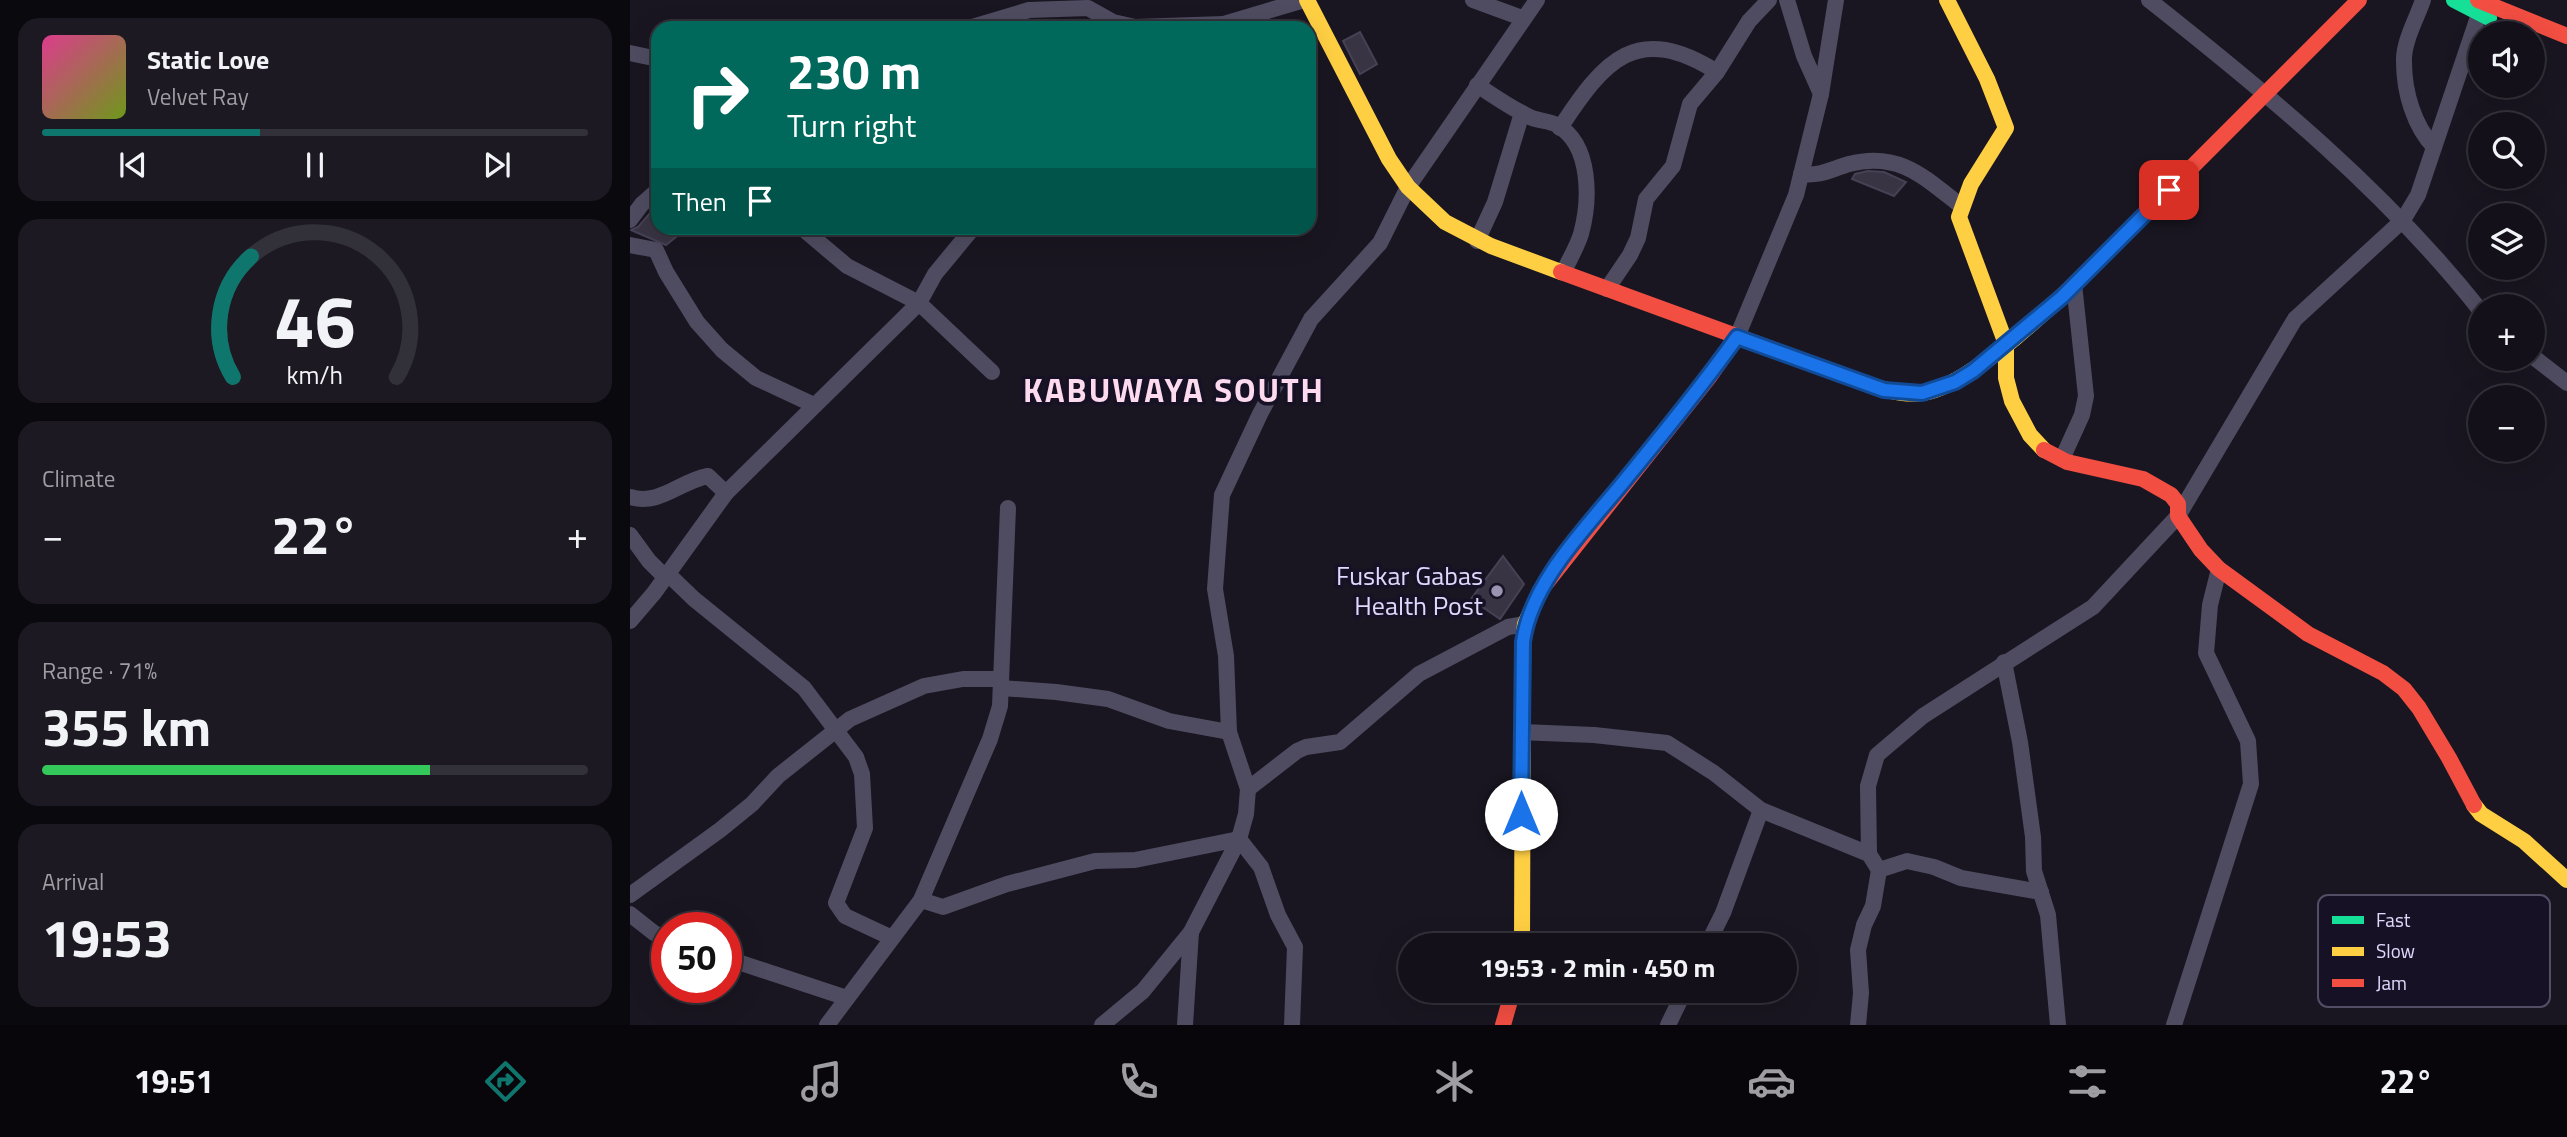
<!DOCTYPE html>
<html lang="en">
<head>
<meta charset="utf-8">
<style>
	:root { --surface:#131019; --page:#1c1922; --text:#f1f3f6; --muted:#9d9da2; --line:#323038; --accent:#0f766e }
	body { margin:0; font-family:"Titillium Web",sans-serif; background:var(--page); color:var(--text); height:100vh; display:flex; flex-direction:column; font-size:26px; white-space:nowrap }
	* { box-sizing:border-box; margin:0 }
	p { font-size:23px; color:var(--muted) }
	.icon { flex:none; width:38px; height:38px; fill:none; stroke:currentColor; stroke-width:2; stroke-linecap:round; stroke-linejoin:round }
	.map { position:relative; flex:1; overflow:hidden }
	.panel { display:flex; flex-direction:column; gap:18px; padding:18px; background:#0a090e; width:630px }
	.panel>* { flex:none }
	.hud { position:absolute; left:21px; top:21px; width:665px; height:214px; border-radius:21px; box-shadow:0 7px 28px #0002,0 0 0 2px var(--line); background:#00695c; color:#fff; overflow:hidden }
	.buttons { position:absolute; left:1838px; top:21px; display:grid; gap:14px }
	.buttons a { display:grid; place-items:center; width:77px; height:77px; border-radius:50%; background:var(--surface); box-shadow:0 7px 28px #0002,0 0 0 2px var(--line); font-size:35px }
	.speed { position:absolute; left:21px; top:912px; display:flex; gap:14px; font-size:35px; font-weight:700; text-align:center }
	.speed>* { display:grid; place-content:center; width:91px; height:91px; border-radius:50%; background:var(--surface); box-shadow:0 7px 28px #0002,0 0 0 2px var(--line); line-height:1 }
	.speed .limit { border:10px solid #d22; background:#fff; color:#111 }
	.pin { position:absolute; display:grid; place-items:center; width:60px; height:60px; color:#fff; margin:-30px; border-radius:14px; box-shadow:0 4px 10px #0006 }
	.me { position:absolute; width:77px; margin:-38px; rotate:0deg; stroke-linejoin:round; filter:drop-shadow(0 0 5px #0008) }
	.turn { display:flex; align-items:center; gap:24px; height:147px; padding:0 21px; font-size:32px }
	.turn .icon { width:91px; height:91px; stroke-width:2.5 }
	.turn b { display:block; font-size:49px; line-height:60px }
	.then { display:flex; align-items:center; height:66px; padding:0 21px; background:#0003; gap:14px; font-size:26px }
	.big { font-size:52px; font-weight:700; line-height:1.1 }
	.panel .tile { flex:1; display:flex; flex-direction:column; justify-content:center; gap:10px; min-width:0; padding:0 24px; border-radius:21px; background:var(--page) }
	.panel .dial { align-items:center; gap:0 }
	.dial svg { height:182px; overflow:visible; fill:none; stroke:var(--line); stroke-width:7; stroke-linecap:round; text-anchor:middle }
	.dial text { fill:var(--text); stroke:none }
	.song { display:flex; align-items:center; gap:21px }
	.cover { width:84px; height:84px; border-radius:10px; background:linear-gradient(135deg,hsl(330 70% 55%),hsl(80 70% 35%)) }
	.played { height:7px; border-radius:4px; background:linear-gradient(90deg,var(--accent) 40%,var(--line) 40%) }
	.keys { display:flex; justify-content:space-around; direction:ltr }
	.heat { display:flex; justify-content:space-between; align-items:center; font-size:38px; direction:ltr }
	.charge { height:10px; border-radius:5px; background:linear-gradient(90deg,#34c759 71%,var(--line) 0) }
	.trip { position:absolute; left:768px; top:933px; width:399px; height:70px; border-radius:35px; background:var(--surface); box-shadow:0 7px 28px #0002,0 0 0 2px var(--line); font-weight:700; line-height:70px; text-align:center }
	.dock { display:flex; height:112px; justify-content:space-around; align-items:center; background:#08060a; color:var(--muted) }
	.dock .icon { width:49px; height:49px }
	.dock .on { color:var(--accent) }
	.dock b { font-size:32px; color:var(--text) }
	main { display:flex; flex:1; min-height:0 }
	.map>svg:first-child { display:block }
	.building { fill:#383443; stroke:#464154; stroke-width:2 }
	.lines { fill:none; stroke-linecap:round; stroke-linejoin:round }
	.street { stroke:#4f4c61; stroke-width:16 }
	.fast { stroke:#16e098; stroke-width:16 }
	.slow { stroke:#ffcf43; stroke-width:16 }
	.jam { stroke:#f24e42; stroke-width:16 }
	.route-casing { stroke:#114b97; stroke-width:18 }
	.route { stroke:#1a73e8; stroke-width:12 }
	.poi-dot { fill:#9a94b0; stroke:#171126; stroke-width:2.5 }
	.labels { text-anchor:middle; stroke-width:7; stroke-linejoin:round; paint-order:stroke }
	.poi-label { font-size:26px; fill:#e0d8fd; stroke:#171126; text-anchor:end }
	.district-label { font-size:33px; font-weight:bold; letter-spacing:2px; fill:#fddaed; stroke:#171126 }
	.key { fill:#171126; stroke:#534d66; stroke-width:2 }
	.key-label { font-size:19px; fill:#e0d8fd }
</style>
</head>
<body>
<main>
<section class="panel">
<div class="tile">
<div class="song"><i class="cover"></i><div><b>Static Love</b><p>Velvet Ray</p></div></div>
<div class="played"></div>
<div class="keys"><svg class="icon" aria-label="previous" viewBox="0 0 24 24"><path d="M18 5L8 12l10 7zM5 5v14"/></svg><svg class="icon" aria-label="pause" viewBox="0 0 24 24"><path d="M8 5v14M16 5v14"/></svg><svg class="icon" aria-label="next" viewBox="0 0 24 24"><path d="M6 5l10 7-10 7zM19 5v14"/></svg></div>
</div>
<div class="tile dial"><svg viewBox="0 0 100 80">
<path d="M14 69A42 42 0 1 1 86 69"/>
<path d="M14 69A42 42 0 0 1 22 16" stroke="#0f766e"/>
<text x="50" y="56" font-size="32" font-weight="700">46</text>
<text x="50" y="72" font-size="11">km/h</text>
</svg></div>
<div class="tile"><p>Climate</p>
<div class="heat"><a>−</a><b class="big">22°</b><a>+</a></div>
</div>
<div class="tile"><p>Range · 71%</p><b class="big">355 km</b><div class="charge"></div></div>
<div class="tile"><p>Arrival</p><b class="big">19:53</b></div>
</section>
<div class="map">
<svg width="1937" height="1025" viewBox="0 0 1937 1025">
	<rect width="100%" height="100%" fill="#191621"/>
	<g class="building">
		<polygon points="730,32 747,64 730,74 713,41"/>
		<polygon points="1238,171 1254,172 1276,182 1264,196 1222,179 1225,174"/>
		<polygon points="27,205 28,228 57,228 36,245 1,230 8,227"/>
		<polygon points="873,556 894,584 870,619 841,599"/>
	</g>
	<g class="lines">
		<g class="street">
			<polyline points="843,0 892,18"/>
			<polyline points="1157,0 1174,56 1191,94"/>
			<path d="M1519 0C1638 94 1756 191 1850 310"/>
			<path d="M1793 0C1787 18 1773 42 1774 62 1774 92 1784 126 1804 147"/>
			<polyline points="339,28 399,10 458,8 483,22 505,27 594,24"/>
			<polyline points="590,28 594,24 674,0"/>
			<polyline points="0,53 28,59"/>
			<path d="M847 85C864 96 882 109 902 118 910 121 920 121 927 125 962 145 960 201 951 234 947 247 939 260 933 273"/>
			<path d="M930 128C975 59 1007 22 1087 72"/>
			<path d="M1171 174C1192 176 1199 170 1219 164 1269 151 1294 177 1331 206"/>
			<polyline points="0,220 12,204 28,190"/>
			<polyline points="172,228 217,266 289,303 362,372"/>
			<polyline points="847,241 865,202 892,113"/>
			<polyline points="0,245 26,250 36,272 67,322 92,350 126,378 184,405"/>
			<polyline points="977,289 1000,255 1008,238 1016,199 1043,166 1060,104 1087,72 1119,21 1139,0"/>
			<polyline points="1107,337 1166,195 1191,94 1206,0"/>
			<polyline points="1902,356 1937,383"/>
			<polyline points="1432,459 1452,415 1456,396 1444,284"/>
			<path d="M0 497C30 506 50 481 78 476L96 493"/>
			<polyline points="0,535 19,561 35,577"/>
			<polyline points="38,574 64,599 174,688 226,757 232,774 235,828 206,903 215,916 262,938"/>
			<polyline points="0,621 24,593 96,493 289,303 305,274 343,228"/>
			<polyline points="1374,662 1390,742 1403,837 1404,871 1418,915 1428,1025"/>
			<polyline points="371,688 426,692 478,699 539,721 599,732"/>
			<polyline points="891,732 964,735 1037,743 1084,773 1131,810 1239,854 1249,870 1277,861 1304,867 1331,878 1411,892"/>
			<polyline points="618,789 667,751 676,747 710,742 789,674 878,627 895,624"/>
			<polyline points="609,839 631,867 648,915 665,947 662,1025"/>
			<polyline points="1239,854 1238,786 1247,755 1293,716 1463,607 1548,516 1665,319 1773,220 1788,195 1849,14"/>
			<polyline points="0,895 90,830 122,804 148,776 220,719 294,686 333,679 371,679"/>
			<polyline points="291,900 313,907 377,884 465,861 505,860 609,839"/>
			<polyline points="0,914 24,933 37,939"/>
			<polyline points="1077,945 1093,913 1131,810"/>
			<polyline points="96,958 217,998"/>
			<polyline points="197,1025 291,900 360,739 370,706 378,508"/>
			<polyline points="472,1025 513,991 561,932 609,839 616,814 618,789 599,732 596,656 585,589 592,495 630,414 681,319 750,243 778,187 907,0"/>
			<polyline points="555,1025 561,932"/>
			<polyline points="1038,1025 1055,990"/>
			<polyline points="1228,1025 1231,993 1228,950 1234,925 1243,906 1249,870"/>
			<polyline points="1544,1025 1621,784 1618,741 1576,653 1580,605 1589,569"/>
		</g>
		<polyline class="fast" points="1824,0 1859,18"/>
		<g class="slow">
			<polyline points="677,0 759,159 778,187 815,222 861,246 931,272"/>
			<polyline points="1317,0 1357,79 1376,128 1341,184 1329,217 1376,344 1376,378 1382,401 1400,435 1414,450"/>
			<path d="M1224 379C1245 387 1269 396 1292 393 1341 387 1434 295 1470 259"/>
			<polyline points="1844,805 1851,814 1894,841 1937,880"/>
			<polyline points="892,945 893,642 895,624 910,591"/>
		</g>
		<g class="jam">
			<polyline points="1848,0 1937,36"/>
			<polyline points="1470,259 1729,0"/>
			<polyline points="931,272 1224,379"/>
			<polyline points="1414,450 1437,462 1513,479 1541,495 1548,504 1548,516 1571,550 1589,569 1678,634 1753,673 1774,689 1789,708 1819,758 1844,805"/>
			<polyline points="910,591 1080,376 1107,337"/>
			<polyline points="873,1025 883,990"/>
		</g>
	</g>
	<g class="lines">
		<g class="route-casing">
			<path id="route" d="M891 814 893 642C901 583 955 529 991 485 1031 436 1071 388 1107 337L1254 390 1292 393 1325 382 1343 371 1432 297 1539 190"/>
		</g>
		<use href="#route" class="route"/>
	</g>
	<circle class="poi-dot" cx="867" cy="591" r="7"/>
	<g class="labels">
		<g class="poi-label">
			<text x="853" y="585">Fuskar Gabas<tspan x="853" dy="30">Health Post</tspan></text>
		</g>
		<g class="district-label">
			<text x="544" y="402">KABUWAYA SOUTH</text>
		</g>
	</g>
	<rect x="1688" y="895" width="232" height="112" rx="10" class="key"/>
	<rect x="1702" y="916" width="32" height="8" fill="#16e098"/>
	<rect x="1702" y="947" width="32" height="9" fill="#ffcf43"/>
	<rect x="1702" y="979" width="32" height="8" fill="#f24e42"/>
	<g class="key-label">
		<text x="1746" y="927">Fast</text>
		<text x="1746" y="958">Slow</text>
		<text x="1746" y="990">Jam</text>
	</g>
</svg>
<div class="buttons">
<a><svg class="icon" aria-label="sound" viewBox="0 0 24 24"><path d="M4 9h4l5-4v14l-5-4H4zM17 9q2 3 0 6"/></svg></a>
<a><svg class="icon" aria-label="search" viewBox="0 0 24 24"><circle cx="10" cy="10" r="6"/><path d="M15 15l6 6"/></svg></a>
<a><svg class="icon" aria-label="layers" viewBox="0 0 24 24"><path d="M12 4l9 5-9 5-9-5zM3 14l9 5 9-5"/></svg></a>
<a>+</a>
<a>−</a>
</div>
<div class="speed"><div class="limit">50</div></div>
<div class="pin" style="left:1539px;top:190px;background:#d93025"><svg class="icon" aria-label="arrive" viewBox="0 0 24 24"><path d="M6 21V4h12l-3 4 3 4H6"/></svg></div>
<svg class="me" style="left:891px;top:814px" viewBox="-20 -20 40 40"><circle r="19" fill="#fff"/><path d="M0-13L10 11 0 6-10 11z" fill="#1a73e8"/></svg>
<div class="trip">19:53 · 2 min · 450 m</div>
<div class="hud">
<div class="turn"><svg class="icon" aria-label="right" viewBox="0 0 24 24"><path d="M7 20v-9h11M14 6l5 5-5 5"/></svg><div><b>230 m</b>Turn right</div></div>
<div class="then">Then<svg class="icon" aria-label="arrive" viewBox="0 0 24 24"><path d="M6 21V4h12l-3 4 3 4H6"/></svg></div>
</div>
</div>
</main>
<nav class="dock">
<b>19:51</b>
<svg class="icon on" aria-label="directions" viewBox="0 0 24 24"><path d="M12 3l9 9-9 9-9-9zM9 14v-3h6M13 9l2 2-2 2"/></svg>
<svg class="icon" aria-label="music" viewBox="0 0 24 24"><path d="M9 18V5l10-2v13"/><circle cx="6" cy="18" r="3"/><circle cx="16" cy="16" r="3"/></svg>
<svg class="icon" aria-label="phone" viewBox="0 0 24 24"><path d="M5 4h4l2 5-3 2q2 4 5 5l2-3 5 2v4C11 20 4 13 5 4z"/></svg>
<svg class="icon" aria-label="climate" viewBox="0 0 24 24"><path d="M12 3v18M4 7l16 10M4 17L20 7"/></svg>
<svg class="icon" aria-label="car" viewBox="0 0 24 24"><path d="M5 17H2v-5l4-1 3-4h7l3 4 3 1v5h-3M9 17h6M6 11h13"/><circle cx="7" cy="17" r="2"/><circle cx="17" cy="17" r="2"/></svg>
<svg class="icon" aria-label="filters" viewBox="0 0 24 24"><path d="M4 7h16M4 17h16"/><circle cx="9" cy="7" r="2"/><circle cx="15" cy="17" r="2"/></svg>
<b>22°</b>
</nav>
</body>
</html>
